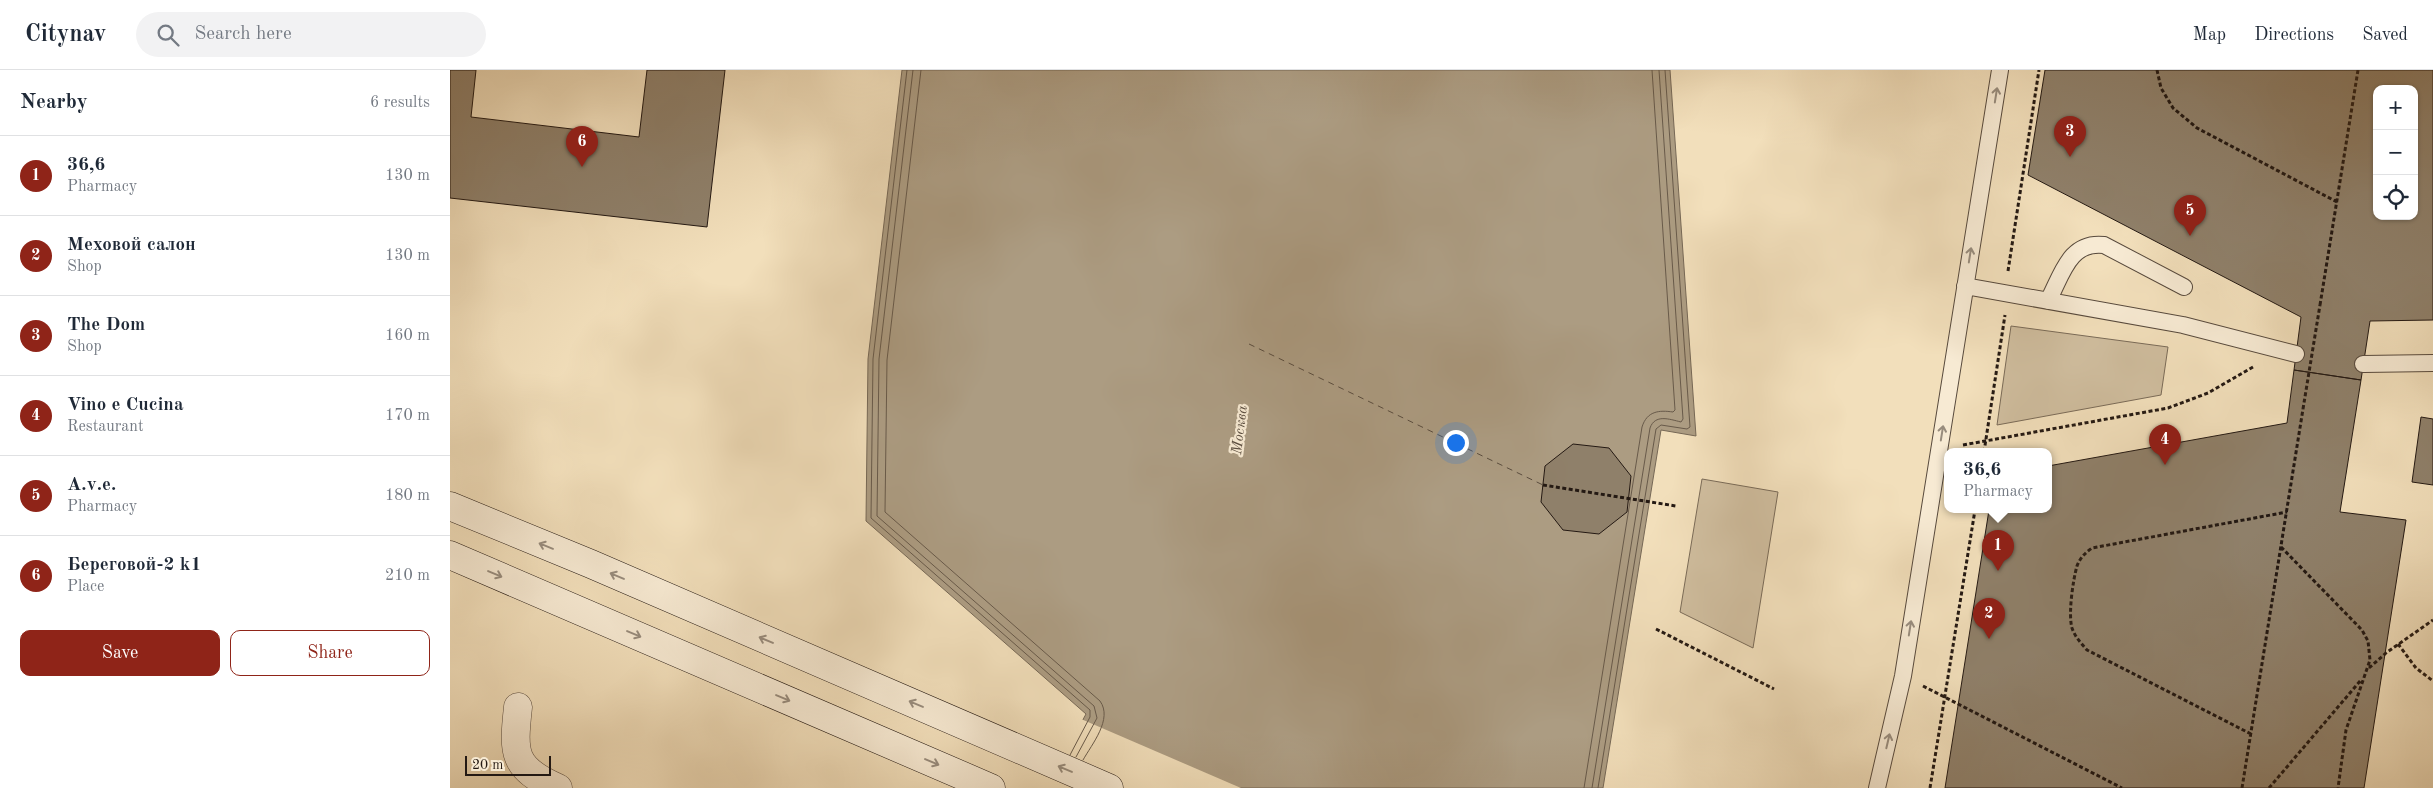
<!DOCTYPE html>
<html lang="en">
<head>
<meta charset="utf-8">
<style>
	:root { --surface:#fff; --page:#f2f2f3; --text:#1f2937; --muted:#747a83; --line:#e0e1e3; --accent:#8f2418 }
	body { margin:0; font-family:"Old Standard TT",serif; background:var(--page); color:var(--text) }
	.controls { position:absolute; right:15px; top:15px; display:grid; overflow:hidden; border-radius:10px; box-shadow:0 1px 4px #0004 }
	.controls button { width:45px; height:45px; display:grid; place-items:center; padding:0; border:0; border-bottom:1px solid var(--line); background:var(--surface); color:var(--text); font:25px sans-serif }
	.scale { position:absolute; left:15px; bottom:12px; width:86px; box-sizing:border-box; padding-left:5px; border:2px solid #241913; border-top:0; font-size:14px; line-height:18px; white-space:nowrap; color:#241913; -webkit-text-stroke:4px #f7ead3; paint-order:stroke }
	.you { position:absolute; left:1005px; top:372px; width:18px; height:18px; margin:-12px; border:4px solid #fff; border-radius:50%; background:#1a73e8; box-shadow:0 0 0 8px #1a73e833 }
	.badge { display:grid; place-items:center; width:32px; height:32px; border-radius:50%; background:var(--accent); color:#fff; font-size:16px; font-weight:700 }
	.pin { position:absolute; translate:-50% -41px; filter:drop-shadow(0 1px 2px #0008) }
	.pin::after { content:''; position:absolute; top:26px; width:18px; height:15px; background:inherit; clip-path:polygon(0 0,100% 0,50% 100%) }
	.popup { position:absolute; left:1494px; top:378px; width:108px; height:65px; box-sizing:border-box; display:grid; place-content:center; border-radius:10px; background:var(--surface); filter:drop-shadow(0 1px 4px #0005); font-size:16px; white-space:nowrap; color:var(--muted) }
	.popup b { font-size:19px; color:var(--text) }
	.popup::after { content:''; position:absolute; left:50%; top:100%; margin-left:-10px; border:10px solid transparent; border-top-color:var(--surface) }
	.list { margin:0; padding:0; list-style:none }
	h2 { display:flex; justify-content:space-between; align-items:center; height:65px; margin:0; padding:0 20px; font-size:21px }
	h2 small { font-size:16px; font-weight:400; color:var(--muted) }
	.list li { display:grid; grid-template-columns:32px 1fr auto; gap:15px; align-items:center; box-sizing:border-box; height:80px; padding:0 20px; border-top:1px solid var(--line) }
	.list b { display:block; font-size:19px; white-space:nowrap }
	.list p { margin:0; font-size:16px; white-space:nowrap; color:var(--muted) }
	.list em { font-size:16px; font-style:normal; color:var(--muted) }
	.actions { display:flex; gap:10px; padding:15px 20px }
	.actions a { flex:1; padding:11px 0; border:1px solid var(--accent); border-radius:10px; text-align:center; font-size:18px; color:var(--accent) }
	.actions .main { background:var(--accent); color:#fff }
	.icon { flex:none; width:28px; height:28px; fill:none; stroke:currentColor; stroke-width:2; stroke-linecap:round; stroke-linejoin:round }
	.map { position:relative; flex:none; width:1983px; height:718px; overflow:hidden }
	header { display:flex; align-items:center; gap:30px; box-sizing:border-box; height:70px; padding:0 25px; background:var(--surface); border-bottom:1px solid var(--line) }
	header strong { font-size:24px }
	nav { display:flex; gap:28px; margin-inline-start:auto; font-size:18px }
	.search { width:350px; height:45px; background:var(--page); display:flex; align-items:center; gap:12px; box-sizing:border-box; padding:0 18px; border-radius:28px; color:var(--muted); font-size:19px }
	main { display:flex }
	aside { flex:1; background:var(--surface) }
	.map>svg:first-child { display:block }
	.green { fill:#cfbd9e; stroke:#7a6b58 }
	.water { fill:#ac9c82; stroke:#766856 }
	.pier { fill:#f2dfbb }
	.lines { fill:none; stroke-linecap:round; stroke-linejoin:round }
	.shore { stroke:#685a4a; stroke-width:1 }
	.ferry { stroke:#5a4d3f; stroke-width:1; stroke-dasharray:6 5; stroke-linecap:butt }
	.building { fill:#8f806a; stroke:#241913; fill-rule:evenodd }
	.lane-casing { stroke:#584a3d; stroke-width:18 }
	.street-casing { stroke:#584a3d; stroke-width:29 }
	.secondary-casing { stroke:#241913; stroke-width:29 }
	.path { stroke:#241913; stroke-width:3; stroke-dasharray:4 2.5; stroke-linecap:butt }
	.lane { stroke:#f7ead3; stroke-width:16 }
	.street { stroke:#f7ead3; stroke-width:28 }
	.secondary { stroke:#f7ead3; stroke-width:28 }
	.path-bridge { stroke:#241913; stroke-width:3; stroke-dasharray:4 2.5; stroke-linecap:butt }
	.oneway { stroke:#988c7d }
	.labels { text-anchor:middle; stroke-width:4.5; stroke-linejoin:round; paint-order:stroke }
	.water-label { font-size:15px; font-style:italic; fill:#5a4d3f; stroke:#f7ead3 }
</style>
</head>
<body>
<header>
<strong>Citynav</strong>
<div class="search"><svg class="icon" aria-label="search" viewBox="0 0 24 24"><circle cx="10" cy="10" r="6"/><path d="M15 15l6 6"/></svg>Search here</div>
<nav><a>Map</a><a>Directions</a><a>Saved</a></nav>
</header>
<main>
<aside>
<h2>Nearby<small>6 results</small></h2>
<ul class="list">
<li><span class="badge">1</span><div><b>36,6</b><p>Pharmacy</p></div><em>130 m</em></li>
<li><span class="badge">2</span><div><b>Меховой салон</b><p>Shop</p></div><em>130 m</em></li>
<li><span class="badge">3</span><div><b>The Dom</b><p>Shop</p></div><em>160 m</em></li>
<li><span class="badge">4</span><div><b>Vino e Cucina</b><p>Restaurant</p></div><em>170 m</em></li>
<li><span class="badge">5</span><div><b>A.v.e.</b><p>Pharmacy</p></div><em>180 m</em></li>
<li><span class="badge">6</span><div><b>Береговой-2 k1</b><p>Place</p></div><em>210 m</em></li>
</ul>
<div class="actions"><a class="main">Save</a><a>Share</a></div>
</aside>
<div class="map">
<svg width="1983" height="718" viewBox="0 0 1983 718">
	<rect width="100%" height="100%" fill="#f2dfbb"/>
	<filter id="stains"><feTurbulence type="fractalNoise" baseFrequency=".004" numOctaves="4"/><feColorMatrix values="0 0 0 0 .2 0 0 0 0 .09 0 0 0 0 .02 0 0 0 .5 -.17"/></filter>
	<radialGradient id="worn" r=".72"><stop offset=".6" stop-color="#630" stop-opacity="0"/><stop offset="1" stop-color="#630" stop-opacity=".3"/></radialGradient>
	<!-- green -->
	<path class="green" d="M1561,256L1718,277L1711,325L1547,355Z
		M1252,409L1328,422L1303,578L1230,542Z"/>
	<!-- water -->
	<path class="water" d="M452,0H1220L1246,366L1211,360L1153,718H596L636,644L416,451L418,289Z"/>
	<!-- pier -->
	<path class="pier" d="M631,649L791,718H594Z"/>
	<g class="lines">
		<!-- shore -->
		<path class="shore" d="M457,0L423,289L421,448L640,640V647L620,685
			M463,0L429,289L427,446L644,636L647,648L626,687
			M471,0L437,290L435,442L650,631C663,649 642,674 633,690
			M1134,718L1192,357C1197,341 1209,340 1223,342L1225,340L1202,0
			M1142,718L1200,358C1205,344 1219,349 1231,352L1233,349L1209,0
			M1148,718L1206,359L1211,355L1237,359L1240,357L1215,0"/>
		<!-- ferry -->
		<path class="ferry" d="M799,274L1093,415"/>
	</g>
	<!-- building -->
	<path class="building" d="M0,0H26L21,47L189,67L197,0H275L257,157L0,128Z
		M1595,0H1983V250L1920,251L1911,310L1844,300L1851,247L1578,105ZM1927,19H1964V146H1927Z
		M1844,300L1911,310L1890,442L1956,450L1914,718H1495L1539,440H1598V396L1837,353Z
		M1971,347L1983,349V415L1962,412Z
		M1123,374L1159,378L1181,406L1177,442L1149,464L1113,460L1091,432L1095,396Z"/>
	<g class="lines">
		<!-- lane casing -->
		<g class="lane-casing">
			<path id="lane" d="M1515,216L1733,255L1846,284
				M1598,231C1612,205 1619,171 1654,175L1734,217
				M1913,294L1983,293
				M1427,718L1453,606L1550,0"/>
		</g>
		<!-- street casing -->
		<g class="street-casing">
			<path id="street" d="M68,637C63,683 62,698 108,718"/>
		</g>
		<!-- secondary casing -->
		<g class="secondary-casing">
			<path id="secondary" d="M0,436L141,494L659,718
				M0,485L541,718"/>
		</g>
		<!-- path -->
		<path class="path" d="M1707,0L1711,18L1723,38L1747,58L1887,132
			M1558,201L1589,0
			M1870,235L1908,0
			M1513,375L1718,338L1758,323L1803,297
			M1534,382L1555,245
			M1093,415L1226,436
			M1831,477L1912,560L1918,571L1920,590L1896,660L1888,718
			M1206,559L1324,619
			M1948,574L1966,598L1983,611
			M1919,598L1936,583L1983,550
			M1473,616L1672,718
			M1801,664L1637,580C1631,573 1625,567 1622,558C1618,544 1623,510 1627,496C1630,488 1635,483 1642,478L1837,442
			M1480,718L1525,440
			M1792,718L1853,339
			M1819,718L1911,610"/>
		<!-- lane -->
		<use href="#lane" class="lane"/>
		<!-- street -->
		<use href="#street" class="street"/>
		<!-- secondary -->
		<use href="#secondary" class="secondary"/>
		<!-- path-bridge -->
		<path class="path-bridge" d="M1853,339L1870,235"/>
	</g>
	<!-- one-way arrows -->
	<defs><path id="oneway-shaft" d="M-6 0H5M1.5-3L5.5 0L1.5 3" fill="none" stroke-width="1.6" stroke-linecap="round" stroke-linejoin="round" transform="scale(1.25)"/></defs>
	<g class="oneway">
		<use href="#oneway-shaft" transform="translate(1546 25) rotate(-81)"/>
		<use href="#oneway-shaft" transform="translate(1520 185) rotate(-81)"/>
		<use href="#oneway-shaft" transform="translate(1492 363) rotate(-81)"/>
		<use href="#oneway-shaft" transform="translate(96 476) rotate(-158)"/>
		<use href="#oneway-shaft" transform="translate(45 504) rotate(23)"/>
		<use href="#oneway-shaft" transform="translate(167 506) rotate(-157)"/>
		<use href="#oneway-shaft" transform="translate(1460 558) rotate(-81)"/>
		<use href="#oneway-shaft" transform="translate(184 564) rotate(23)"/>
		<use href="#oneway-shaft" transform="translate(316 570) rotate(-157)"/>
		<use href="#oneway-shaft" transform="translate(333 628) rotate(23)"/>
		<use href="#oneway-shaft" transform="translate(466 634) rotate(-157)"/>
		<use href="#oneway-shaft" transform="translate(1438 671) rotate(-77)"/>
		<use href="#oneway-shaft" transform="translate(482 692) rotate(23)"/>
		<use href="#oneway-shaft" transform="translate(615 699) rotate(-157)"/>
	</g>
	<g class="labels">
		<!-- water labels -->
		<g class="water-label">
			<text transform="translate(789 360) rotate(-83)" y="5">Москва</text>
		</g>
	</g>
	<rect width="100%" height="100%" filter="url(#stains)"/>
	<rect width="100%" height="100%" fill="url(#worn)"/>
</svg>
<div class="controls">
<button>+</button>
<button>−</button>
<button><svg class="icon" aria-label="locate" viewBox="0 0 24 24"><circle cx="12" cy="12" r="6"/><path d="M12 2v4M12 18v4M2 12h4M18 12h4"/></svg></button>
</div>
<div class="scale">20 m</div>
<div class="you"></div>
<div class="pin badge" style="left:1548px;top:501px">1</div>
<div class="popup"><b>36,6</b>Pharmacy</div>
<div class="pin badge" style="left:1539px;top:569px">2</div>
<div class="pin badge" style="left:1620px;top:87px">3</div>
<div class="pin badge" style="left:1715px;top:395px">4</div>
<div class="pin badge" style="left:1740px;top:166px">5</div>
<div class="pin badge" style="left:132px;top:97px">6</div>
</div>
</main>
</body>
</html>
